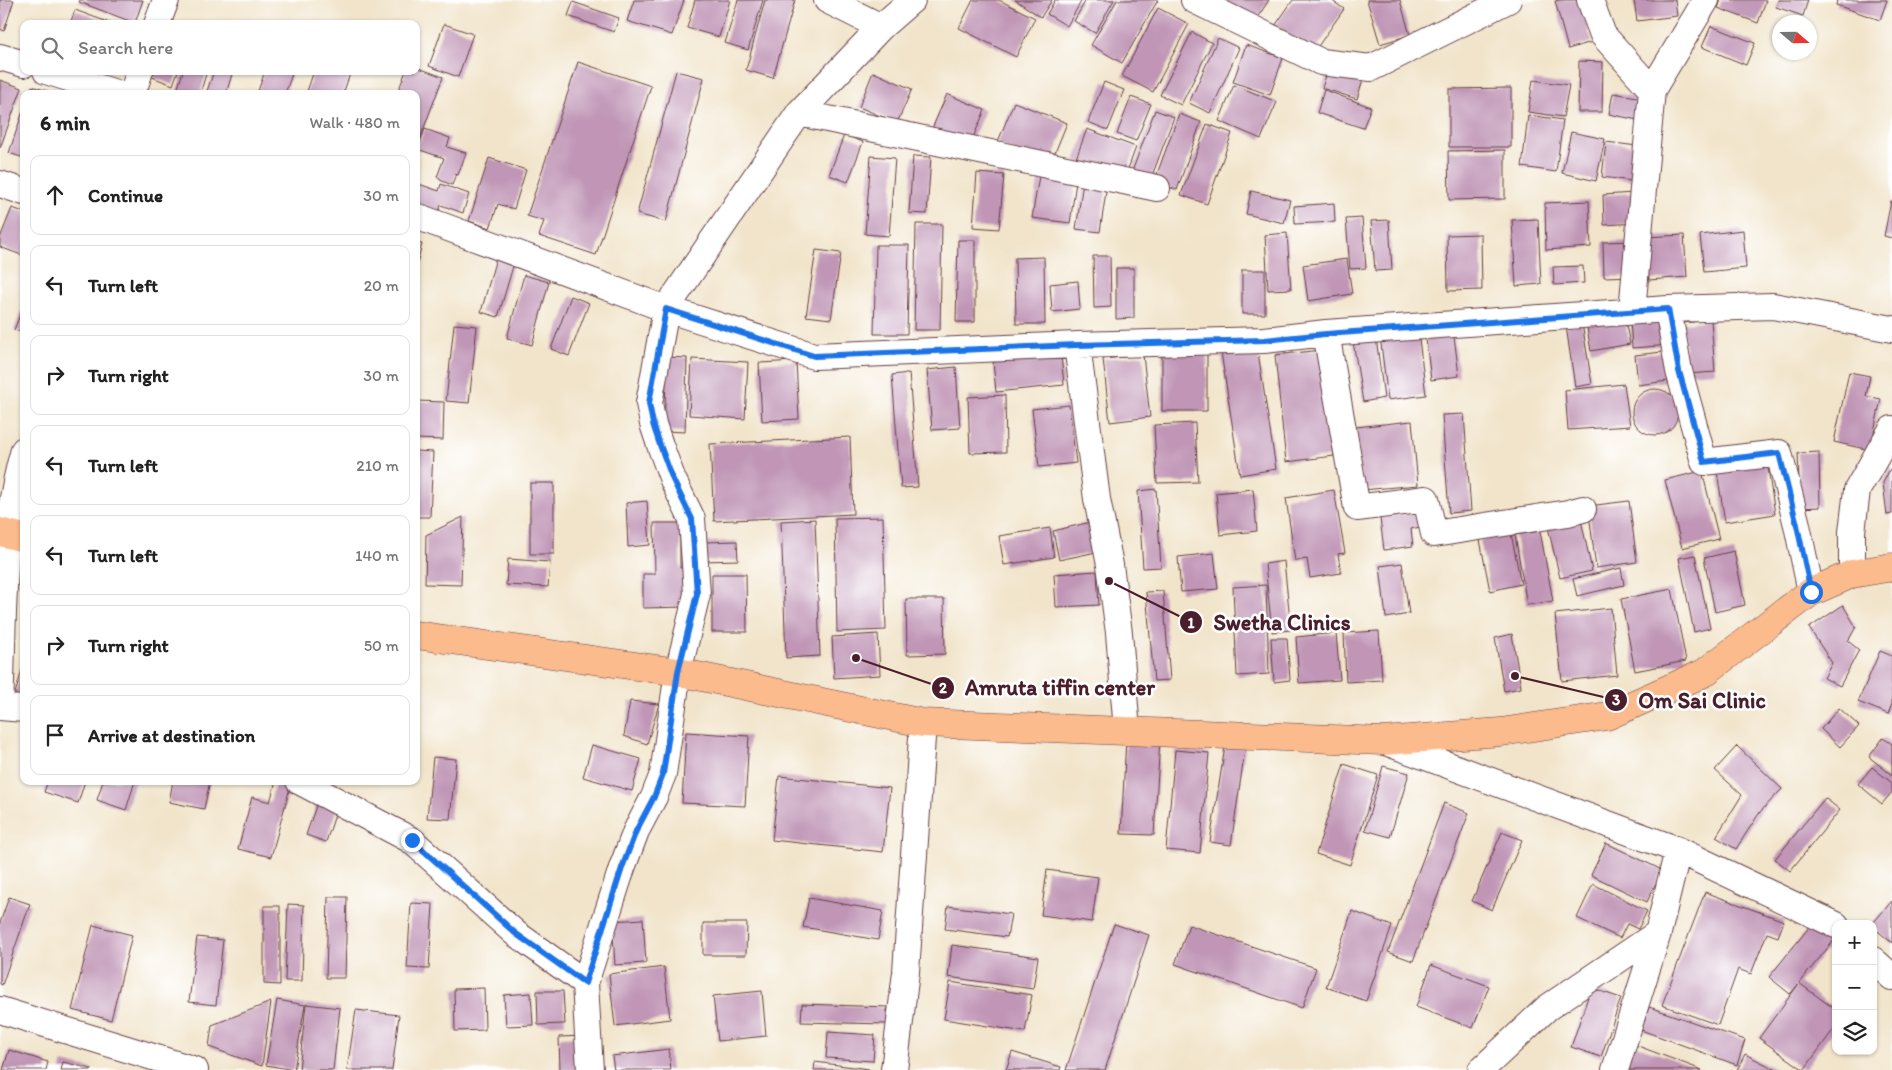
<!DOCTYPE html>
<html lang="en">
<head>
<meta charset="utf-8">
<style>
	:root { --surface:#fff; --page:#f6f6f6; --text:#222; --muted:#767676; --line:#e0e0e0 }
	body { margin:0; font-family:Itim,sans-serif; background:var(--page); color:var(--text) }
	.controls { position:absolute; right:15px; bottom:15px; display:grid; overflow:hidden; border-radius:10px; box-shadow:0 1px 4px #0004 }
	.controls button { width:45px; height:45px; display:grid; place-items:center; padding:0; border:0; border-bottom:1px solid var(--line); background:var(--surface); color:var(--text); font:25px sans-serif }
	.compass { position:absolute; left:1772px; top:15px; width:45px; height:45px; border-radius:50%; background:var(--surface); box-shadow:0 1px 4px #0004; rotate:110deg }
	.stop { position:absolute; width:15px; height:15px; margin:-11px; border:4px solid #1a73e8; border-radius:50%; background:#fff }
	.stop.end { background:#1a73e8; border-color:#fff; box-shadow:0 1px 5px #0008 }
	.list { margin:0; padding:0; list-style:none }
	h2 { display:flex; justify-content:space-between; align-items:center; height:65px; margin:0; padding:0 20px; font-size:21px }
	h2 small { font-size:16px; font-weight:400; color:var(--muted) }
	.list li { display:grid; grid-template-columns:32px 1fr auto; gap:15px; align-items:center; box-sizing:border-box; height:80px; margin:0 10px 10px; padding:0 10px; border:1px solid var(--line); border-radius:10px }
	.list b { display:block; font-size:19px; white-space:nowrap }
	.list em { font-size:16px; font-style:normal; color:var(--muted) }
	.icon { flex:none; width:28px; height:28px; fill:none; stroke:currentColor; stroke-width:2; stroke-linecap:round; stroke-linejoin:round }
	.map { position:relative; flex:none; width:1892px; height:1070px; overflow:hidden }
	.search { position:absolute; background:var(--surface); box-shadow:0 1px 4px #0004; left:20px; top:20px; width:400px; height:55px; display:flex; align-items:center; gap:12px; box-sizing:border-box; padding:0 18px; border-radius:10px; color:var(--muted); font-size:19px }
	.panel { position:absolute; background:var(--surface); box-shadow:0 1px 4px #0004; left:20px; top:90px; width:400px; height:695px; border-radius:10px }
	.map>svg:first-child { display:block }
	.building { fill:#c095b6 }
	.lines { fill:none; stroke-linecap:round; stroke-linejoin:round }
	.street-casing { stroke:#633d43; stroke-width:28 }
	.highway-casing { stroke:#633d43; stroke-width:29 }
	.street { stroke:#fff; stroke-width:26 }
	.highway { stroke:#fbbb8d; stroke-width:28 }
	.route { stroke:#1a73e8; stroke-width:6 }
	.leader { fill:none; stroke:#4a1f2b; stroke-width:2 }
	.callout-dot { fill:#4a1f2b; stroke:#fff; stroke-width:2 }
	.mark-label { font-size:15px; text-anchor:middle; font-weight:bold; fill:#fff }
	.callout-label { font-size:22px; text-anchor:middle; font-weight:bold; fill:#4a1f2b; stroke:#fff; stroke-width:5; stroke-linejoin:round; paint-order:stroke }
</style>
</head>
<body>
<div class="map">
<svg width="1892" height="1070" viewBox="0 0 1892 1070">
	<rect width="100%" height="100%" fill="#fff"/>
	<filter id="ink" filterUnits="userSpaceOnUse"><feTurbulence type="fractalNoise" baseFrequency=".02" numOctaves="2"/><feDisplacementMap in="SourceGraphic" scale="10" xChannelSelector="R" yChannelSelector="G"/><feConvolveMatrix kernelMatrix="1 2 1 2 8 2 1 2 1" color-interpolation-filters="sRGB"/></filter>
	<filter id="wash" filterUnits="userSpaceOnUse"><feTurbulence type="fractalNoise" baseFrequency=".0096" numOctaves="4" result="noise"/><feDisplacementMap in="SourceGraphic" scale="20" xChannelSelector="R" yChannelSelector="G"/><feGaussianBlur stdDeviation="1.12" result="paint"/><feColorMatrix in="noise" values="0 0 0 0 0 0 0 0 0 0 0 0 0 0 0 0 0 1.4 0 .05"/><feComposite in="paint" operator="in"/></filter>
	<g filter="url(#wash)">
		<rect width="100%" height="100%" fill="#f1e4ca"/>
		<g id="blocks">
			<!-- building -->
			<path class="building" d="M0,0H14L4,31L0,29Z
				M80,0H143L135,23L79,2Z
				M634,0H684L672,35L627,21Z
				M695,0H730L719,37L687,28Z
				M738,0H763L748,50L725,43Z
				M765,0H795L773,78L746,70Z
				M973,0H999L1035,18L1016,57L959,28Z
				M1015,0H1052L1041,17Z
				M1055,0H1082L1067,26L1047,14Z
				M1086,0H1114L1095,33L1074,21Z
				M1117,0H1158L1122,63L1091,45Z
				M1224,0H1269L1255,21Z
				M1293,0H1331L1344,9L1314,52L1275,26Z
				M1367,0H1400L1410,35L1380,44Z
				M1560,0H1580L1592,42L1568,49L1555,1Z
				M1634,0H1675L1677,16L1637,21Z
				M1721,0H1766L1758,23L1718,8Z
				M1779,0H1808L1803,16L1776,7Z
				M1837,0H1887L1880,20L1836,5Z
				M573,2L619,18L614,32L568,16Z
				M1158,8L1189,24L1153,92L1122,76Z
				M75,10L113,24H70Z
				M444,24L473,34L458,77L429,66Z
				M1711,26L1755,43L1746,65L1702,47Z
				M1192,32L1212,43L1181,105L1160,95Z
				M1218,38L1239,48L1210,113L1189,103Z
				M1246,45L1283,58L1270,95L1233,82Z
				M1579,61L1603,62L1602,112H1578Z
				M578,62L651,86L596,255L539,236L544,221L527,216Z
				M1329,66L1364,76L1357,99L1322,88Z
				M416,67L443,77L416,149V94H397L406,71H416Z
				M154,71H178L173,85L152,77Z
				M183,71H207L200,94H176Z
				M214,71H233L226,94H206Z
				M265,71H293L285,94H257Z
				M314,71H351L343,94H306Z
				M676,71L704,78L666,222L637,214Z
				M873,72L912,89L897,123L859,107Z
				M0,80L22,88L0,148Z
				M1533,80L1569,85L1563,117L1528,112Z
				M1104,82L1124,90L1108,130L1088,122Z
				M1234,85L1277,102L1261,139L1219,121Z
				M32,86L53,93V94H29Z
				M1511,88V147H1449V89Z
				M1324,90L1371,107L1363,128L1317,113Z
				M1613,93L1643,98L1638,120L1609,114Z
				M947,94L985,110L969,147L931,131Z
				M1131,97L1151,104L1136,141L1117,134Z
				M1014,102L1067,123L1050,165L997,144Z
				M1155,110L1174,117L1149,184L1130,177Z
				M23,111L24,112V158L9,153Z
				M1179,114L1201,122L1177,190L1154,182Z
				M1528,115L1563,120L1556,172L1522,167Z
				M1207,124L1232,133L1207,204L1181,195Z
				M425,129L450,138L447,147L466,153L458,175L456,174L452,185L440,180V178L437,177L444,158L417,149Z
				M1087,129L1136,147L1124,180L1075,161Z
				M1571,132L1605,139L1596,181L1562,173Z
				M844,135L863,142L848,182L829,175Z
				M1606,142L1637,146L1632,181L1602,177Z
				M1505,150V199L1449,200L1448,151Z
				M871,156L895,158L889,236L865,234Z
				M913,156L931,157L927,214L909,213Z
				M489,158L526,170L514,209L498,204L490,228L469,221Z
				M977,173L1004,175L999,229L973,227Z
				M1039,176L1076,182L1070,223L1032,218Z
				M1083,182L1107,185L1100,232L1076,229Z
				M416,183L439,191L441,184L469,194L463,213L441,205L438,214L416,206Z
				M1251,191L1290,200L1284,223L1246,214Z
				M1634,193L1636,223L1604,225L1603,195Z
				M1589,201L1591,247L1546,250L1545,203Z
				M1891,201H1892V238L1884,236Z
				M1334,203L1335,222L1295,224L1294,206Z
				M12,208L24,212V256L0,247V238Z
				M1362,218L1366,268L1350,269L1346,219Z
				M1538,219L1541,284L1516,286L1512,220Z
				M1389,220L1392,270L1375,271L1371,221Z
				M916,224H942L940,330H914Z
				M1743,230L1746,268L1704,272L1700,235Z
				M1287,233L1291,289L1268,290L1265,235Z
				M1481,234L1482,290L1448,291L1447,235Z
				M1684,235L1687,277L1649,280L1646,237Z
				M958,240H975V322H956Z
				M1636,241L1637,276L1604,277L1603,242Z
				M416,243L422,244L417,263H416Z
				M876,245H909L907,334H874Z
				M816,250L841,253L831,319L806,316Z
				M1093,256H1110L1111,307L1094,308Z
				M1044,257L1045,324H1016L1015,258Z
				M496,258L514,263L498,317L481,312Z
				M1347,259L1352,294L1308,301L1303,265Z
				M1583,266L1584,283L1554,285L1553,267Z
				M1116,268H1134V318L1116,319Z
				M1242,270H1265V314H1242Z
				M524,275L549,282L532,345L507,338Z
				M1078,281L1080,309L1052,312L1050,284Z
				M571,296L589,303L569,356L551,349Z
				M24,304V333L14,330Z
				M1624,316L1630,344L1591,351L1586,322Z
				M1667,316L1670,345L1632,348L1630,319Z
				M1711,320L1715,372L1687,374L1683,323Z
				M1582,323L1592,384L1575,387L1566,326Z
				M454,324L477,326L469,403L446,401Z
				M1453,328L1459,376L1431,380L1425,331Z
				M1418,331L1426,395L1388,400L1380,336Z
				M1376,337L1384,398L1363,402L1353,341Z
				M1257,346L1276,469L1240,475L1221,352Z
				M1322,350L1334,456L1286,462L1275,355Z
				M1162,351H1207V411H1162Z
				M1672,351L1675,380L1638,385L1635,355Z
				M1061,355L1064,385L996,392L993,362Z
				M1143,355L1150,417L1110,422L1103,359Z
				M667,357L687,358L685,432L664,431Z
				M692,359L748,362L745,419L689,415Z
				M796,361L799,419L762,421L759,363Z
				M956,367L960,428L932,430L927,370Z
				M1849,372L1870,376L1866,396L1881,399L1870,450L1834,442Z
				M909,373L918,487L901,488L892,375Z
				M1624,384L1630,426L1568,430L1565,390Z
				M1632 412a23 23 0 1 1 46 0a23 23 0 1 1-46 0Z
				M1005,395L1006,452L970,453L968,397Z
				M416,401L444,402L443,440L416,439Z
				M1069,405L1076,463L1039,467L1032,409Z
				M1464,414L1471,511L1449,513L1442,415Z
				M1412,421L1418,485L1362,490L1356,427Z
				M1195,423L1198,482L1157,483L1154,425Z
				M850,437L853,514L714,521L710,444Z
				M416,451L433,452L430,517H416Z
				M1819,452L1820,507L1800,508L1798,453Z
				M1767,462L1775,514L1725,522L1717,471Z
				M1890,469H1892V514L1887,515L1883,483Z
				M1702,471L1719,539L1682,548L1665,480Z
				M530,483H554V554H530Z
				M1156,489L1161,567L1143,568L1138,491Z
				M1253,489L1257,531L1220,535L1216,493Z
				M1334,490L1345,553L1338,554L1341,573L1310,578L1307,559L1295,561L1286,498Z
				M647,501L650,545L628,547L626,503Z
				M1629,501L1637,562L1596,568L1588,506Z
				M1418,512L1420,527L1411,529L1413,546L1384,550L1380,518Z
				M1580,515L1592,571L1560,578L1547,523Z
				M463,517L461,585L425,584L426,535Z
				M883,517L886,630L837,632L835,518Z
				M815,519L820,656L786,658L781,521Z
				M1095,521L1101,551L1059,560L1053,531Z
				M654,523H680V568L687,567V607L643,608V574H655Z
				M1050,528L1054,557L1004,565L999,536Z
				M1540,531L1553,601L1527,605L1515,535Z
				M1511,533L1521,584L1490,591L1480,540Z
				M737,541L738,560L704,561V542Z
				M1734,551L1745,605L1715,612L1704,558Z
				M1214,553L1218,589L1181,592L1178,557Z
				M1695,555L1710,628L1694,632L1679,558Z
				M508,559L550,562L548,587L506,585Z
				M1284,561L1291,630L1272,632L1265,564Z
				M1402,563L1409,614L1386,618L1380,566Z
				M1621,568L1624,585L1577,596L1573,579Z
				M1097,571L1099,605L1056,607L1054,574Z
				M712,574H746L747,632H712Z
				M1266,585L1269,674L1237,676L1233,587Z
				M1672,589L1686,661L1635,671L1621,599Z
				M1163,591L1170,680L1154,681L1146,592Z
				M906,599H944L945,654L907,655Z
				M1843,605L1856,627L1848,641L1859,650L1840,686L1824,678L1832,663L1809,628Z
				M1611,608L1617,675L1562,681L1555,614Z
				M1379,631L1382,680L1346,682L1344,633Z
				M1336,633L1340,680L1299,683L1296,637Z
				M878,634L880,675L834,678L832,637Z
				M1512,634L1521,688L1504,691L1495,638Z
				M1271,638H1287L1290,680L1274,682Z
				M1880,651L1892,656V704L1888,714L1858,702Z
				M23,667H24V700L14,697Z
				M630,701L659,704L647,744L624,736Z
				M1839,708L1859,726L1840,747L1821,729Z
				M686,732L749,736L745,806L682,803Z
				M1126,738L1160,740L1154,835L1121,834Z
				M1883,738L1892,744V775L1869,757Z
				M1226,740L1246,743L1231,845L1210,842Z
				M592,745L641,759L632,791L583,777Z
				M1737,746L1782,789L1760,812L1736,849L1716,837L1742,795L1715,770Z
				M1175,750L1209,753L1200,853L1166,850Z
				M433,757L456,759L450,819L427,818Z
				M1344,764L1378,775L1350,865L1316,854Z
				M1383,766L1409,773L1390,837L1365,830Z
				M1872,767L1892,783V792L1882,804L1858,784Z
				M779,776L890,788L883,852L772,840Z
				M48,781H85L78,803L44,792Z
				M103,781H135L126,810L97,800Z
				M173,781H210L204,809L169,802Z
				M276,781L291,784L271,857L238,849L252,797L270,802Z
				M1825,798L1840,810L1790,871L1775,859Z
				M318,800L338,806L326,842L306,835Z
				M1444,803L1469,813L1413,961L1388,952Z
				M1502,832L1522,840L1492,910L1472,901Z
				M1606,843L1662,870L1647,902L1591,875Z
				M1047,870L1098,877L1092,922L1041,915Z
				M1593,884L1647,911L1638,929L1627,924L1620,938L1577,918Z
				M1705,892L1784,921L1778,937L1767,933L1751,974L1738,969L1718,1025L1662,1005Z
				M9,897L30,904L2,985L0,984V923Z
				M328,897H347L345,978H326Z
				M809,898L883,911L878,940L803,927Z
				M1892,901V943L1873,927V923Z
				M411,903L433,904L429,969L407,968Z
				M288,904L304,905L302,981H285Z
				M264,906H280V985L264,984Z
				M948,906L1011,914L1007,937L945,929Z
				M1352,911L1392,926L1366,1001L1326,987Z
				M643,919L646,963L615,965L612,921Z
				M1815,920L1836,938L1799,983L1836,1010V1026L1804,1070L1759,1038L1798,985L1790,994L1769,977Z
				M703,923H747L746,955H703Z
				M1114,924L1149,935L1105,1070H1066Z
				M93,925L132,935L111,1020L72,1010Z
				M1189,925L1316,968L1302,1008L1175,964Z
				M197,937L223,940L216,1005L189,1002Z
				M952,945L1038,957L1033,989L948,977Z
				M1431,965L1489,986L1473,1028L1416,1007Z
				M664,967L670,1019L615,1026L609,974Z
				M950,982L1032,995L1025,1032L944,1019Z
				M484,988L485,1030L455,1031L454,989Z
				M1591,988L1621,998L1601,1057L1571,1047Z
				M537,991H563L565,1024L538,1025Z
				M762,991L766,1036L718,1041L713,996Z
				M531,993L533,1025L506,1026L504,995Z
				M277,1000L305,1005L294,1070L266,1065Z
				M271,1002L262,1066L209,1047L212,1025Z
				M306,1004L340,1008L333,1070H299Z
				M802,1004L887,1007V1024L801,1022Z
				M1649,1007L1745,1040L1737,1065L1641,1030Z
				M356,1010L399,1015L392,1070H347Z
				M828,1032L875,1035L873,1061L826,1058Z
				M585,1036L586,1070H560L559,1037Z
				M1630,1043L1702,1070H1620Z
				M669,1049L671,1070H614L612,1056Z
				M9,1050L48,1062L46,1070H3Z
				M1012,1052L1061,1067L1060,1070H1006Z
				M1745,1054L1777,1070H1737Z
				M63,1062L92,1069V1070H61Z
				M815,1062L869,1069L868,1070H814Z"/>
		</g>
	</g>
	<g filter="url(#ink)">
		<use href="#blocks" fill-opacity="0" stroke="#633d43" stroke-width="1"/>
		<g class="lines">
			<!-- street casing -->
			<g class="street-casing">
				<path id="street" d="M827,0L881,27
					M1194,0L1321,62L1371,68L1508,0
					M1590,0L1603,35L1652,90L1706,0
					M157,24L166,0
					M0,57L24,64
					M46,71L119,94
					M132,94L140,71
					M799,113L1157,188
					M0,184L24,192
					M416,216L666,309L814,356L1077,345L1264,340L1326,333L1668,309L1773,306L1892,329
					M1668,309L1679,371L1704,462L1779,453L1797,525L1811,592
					M1632,311L1652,90
					M1326,333L1357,508L1426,499L1434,534L1568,513L1583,509
					M1077,345L1097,499L1110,565L1119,633L1127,731
					M1852,574V532L1857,490L1892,429
					M0,707C4,622 0,532 24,450
					M0,707L24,709
					M1383,741L1678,850L1836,925
					M299,781L411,840L515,933L585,983L590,1070
					M1873,960L1892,977
					M585,983L622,868L636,831L654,797L663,774L678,672L697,594L692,519L673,480L660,445L653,424L649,403L666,309L799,113L881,27L912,0
					M0,1010L195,1070
					M894,1070L906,972L923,723
					M1481,1070L1547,1008L1658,933
					M1615,1070L1658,933L1678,850"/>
			</g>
			<!-- highway casing -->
			<g class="highway-casing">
				<path id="highway" d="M0,532L24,538
					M416,635L678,672L923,723L1383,741L1501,732L1607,716L1704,673L1811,592L1852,574L1892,567"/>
			</g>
			<!-- street -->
			<use href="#street" class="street"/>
			<!-- highway -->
			<use href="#highway" class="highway"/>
		</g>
	</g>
	<g class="lines" filter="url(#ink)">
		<!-- route -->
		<path class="route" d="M412,840L515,933L585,983L622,868L636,831L654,797L663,774L678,672L697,594L692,519L673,480L660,445L653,424L649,403L666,309L814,356L1077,345L1264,340L1326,334L1668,309L1679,371L1704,462L1779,453L1797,525L1811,592"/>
	</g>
	<!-- callouts -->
	<path class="leader" d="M1109 581L1191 622M856 658L943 688M1515 676L1616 700"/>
	<g class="callout-dot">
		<circle cx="1109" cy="581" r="5"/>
		<circle cx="856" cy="658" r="5"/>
		<circle cx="1515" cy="676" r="5"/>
		<circle cx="1191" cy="622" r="12"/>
		<circle cx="943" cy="688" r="12"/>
		<circle cx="1616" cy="700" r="12"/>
	</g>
	<g class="mark-label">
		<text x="1191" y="628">1</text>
		<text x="943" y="693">2</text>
		<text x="1616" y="705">3</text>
	</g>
	<g class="callout-label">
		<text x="1282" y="630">Swetha Clinics</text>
		<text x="1060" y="695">Amruta tiffin center</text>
		<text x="1702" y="708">Om Sai Clinic</text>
	</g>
</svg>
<div class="controls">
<button>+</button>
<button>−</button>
<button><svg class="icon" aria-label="layers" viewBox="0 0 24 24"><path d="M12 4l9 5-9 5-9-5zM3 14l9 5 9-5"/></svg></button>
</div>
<svg class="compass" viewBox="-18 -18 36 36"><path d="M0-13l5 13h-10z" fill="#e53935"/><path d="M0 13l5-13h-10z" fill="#767676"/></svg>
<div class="stop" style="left:1811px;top:592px"></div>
<div class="stop end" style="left:412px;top:840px"></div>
<div class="search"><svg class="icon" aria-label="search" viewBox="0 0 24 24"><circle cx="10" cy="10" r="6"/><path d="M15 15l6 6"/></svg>Search here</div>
<section class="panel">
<h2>6 min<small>Walk · 480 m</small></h2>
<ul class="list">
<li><svg class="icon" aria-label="ahead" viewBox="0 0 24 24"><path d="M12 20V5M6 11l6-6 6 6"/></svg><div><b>Continue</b></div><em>30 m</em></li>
<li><svg class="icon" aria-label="left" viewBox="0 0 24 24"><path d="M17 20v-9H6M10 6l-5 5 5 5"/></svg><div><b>Turn left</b></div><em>20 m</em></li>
<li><svg class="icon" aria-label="right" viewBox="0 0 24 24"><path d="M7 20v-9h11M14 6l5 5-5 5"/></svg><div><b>Turn right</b></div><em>30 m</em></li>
<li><svg class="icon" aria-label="left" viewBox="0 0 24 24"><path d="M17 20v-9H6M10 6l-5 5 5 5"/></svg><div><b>Turn left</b></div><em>210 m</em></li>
<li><svg class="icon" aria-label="left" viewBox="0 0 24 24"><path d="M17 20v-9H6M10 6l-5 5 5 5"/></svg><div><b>Turn left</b></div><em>140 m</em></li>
<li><svg class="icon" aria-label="right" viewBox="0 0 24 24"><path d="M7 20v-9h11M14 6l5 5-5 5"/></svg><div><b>Turn right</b></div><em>50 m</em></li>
<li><svg class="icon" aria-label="arrive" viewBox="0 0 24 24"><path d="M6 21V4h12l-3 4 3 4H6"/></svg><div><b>Arrive at destination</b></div></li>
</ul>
</section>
</div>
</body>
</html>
